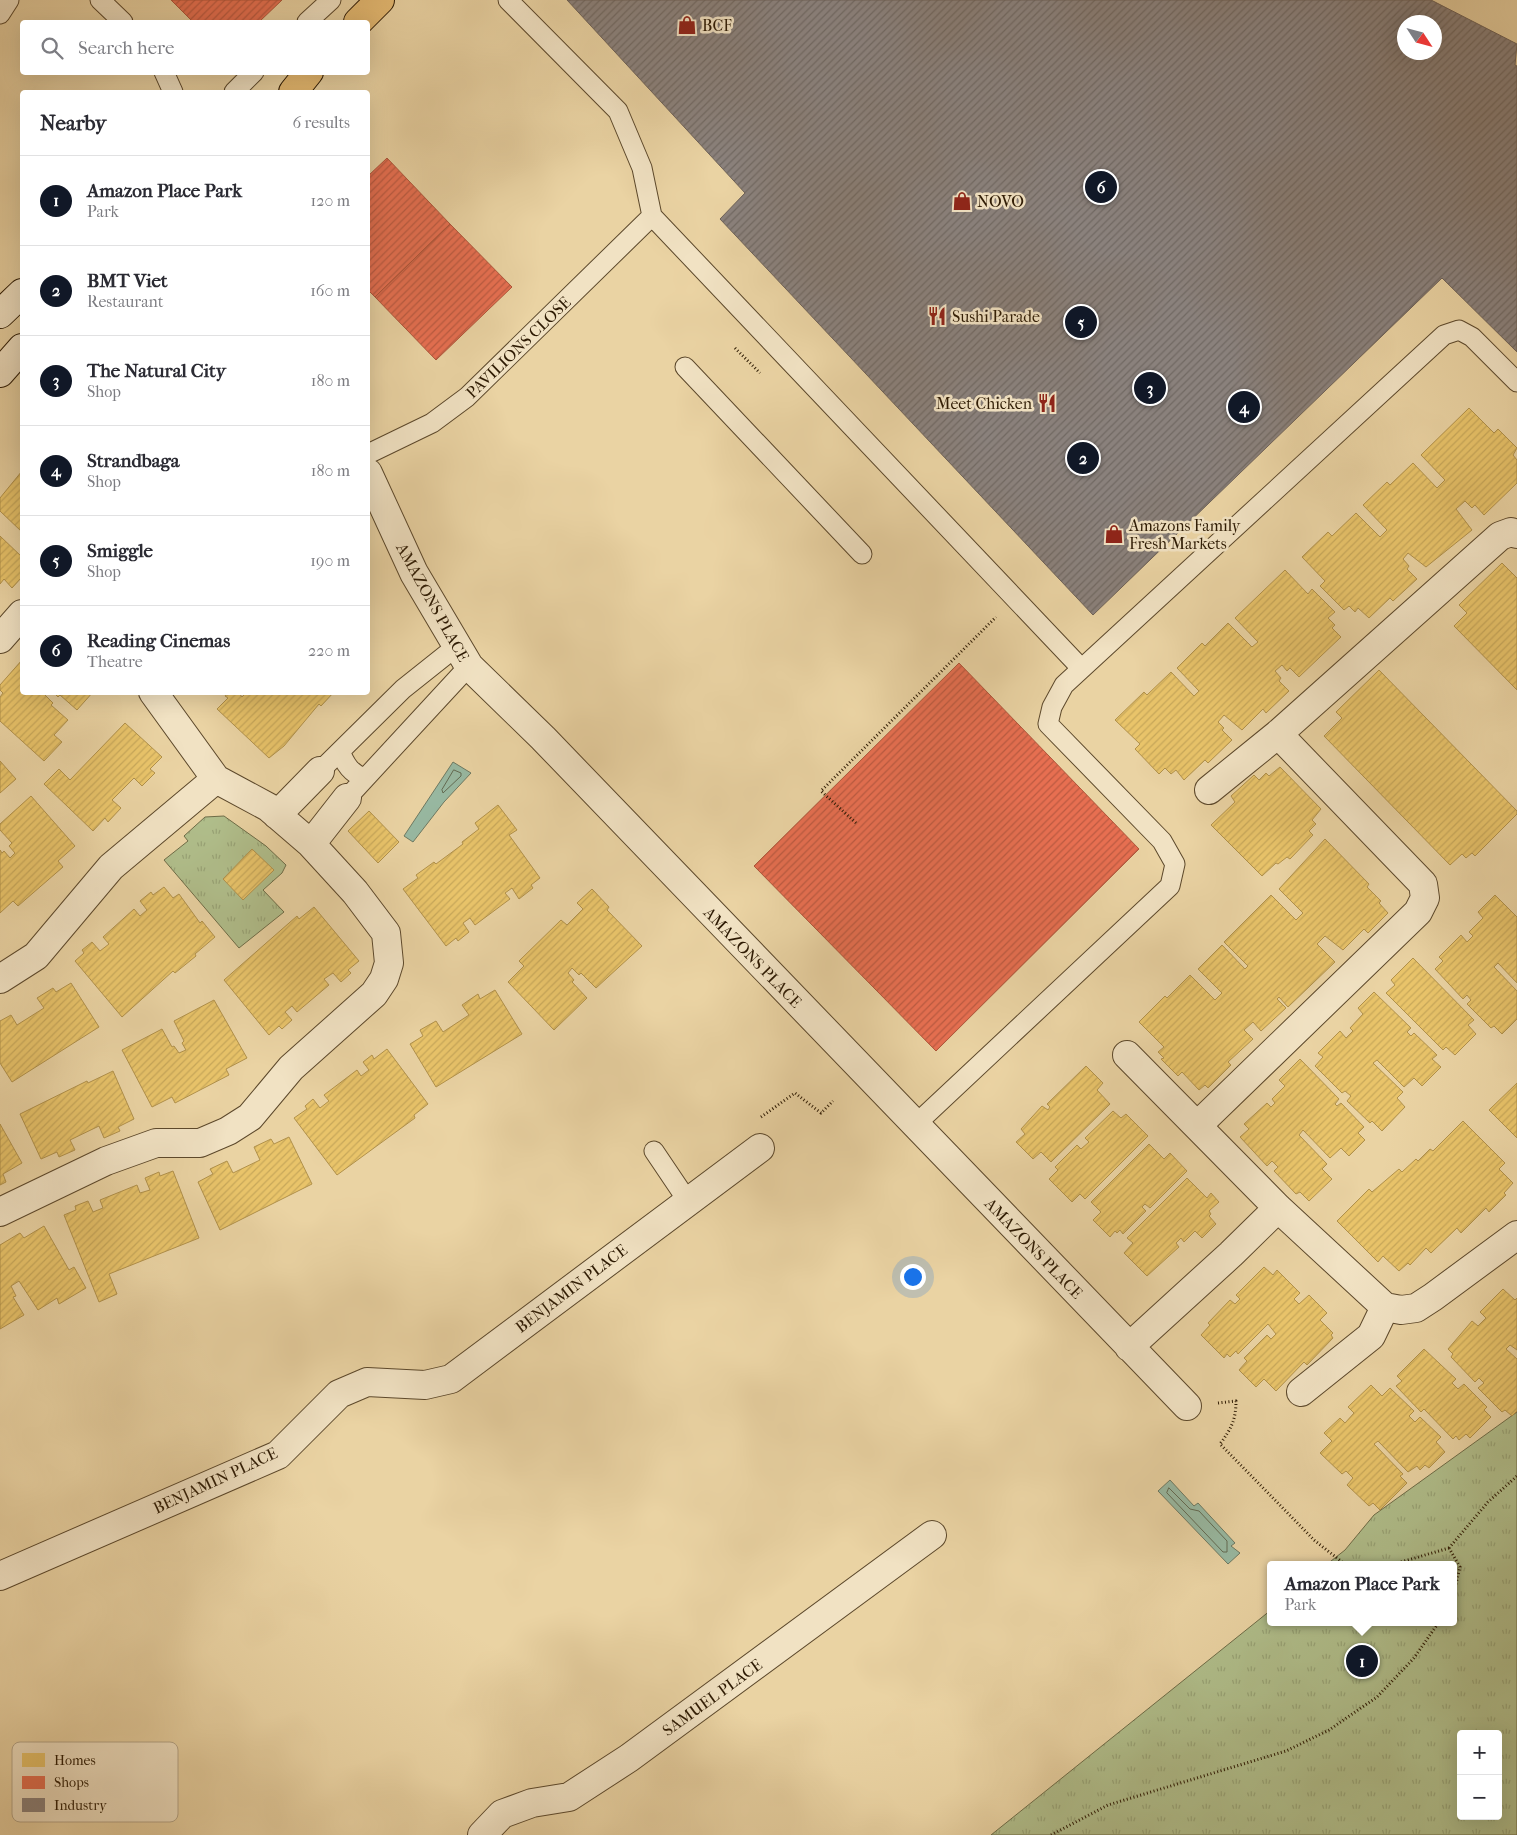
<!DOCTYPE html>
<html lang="en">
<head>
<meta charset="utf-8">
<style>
	:root { --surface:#fff; --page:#f2f2f3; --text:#2b2b33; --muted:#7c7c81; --line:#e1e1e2; --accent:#111827 }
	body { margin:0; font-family:"IM FELL French Canon",serif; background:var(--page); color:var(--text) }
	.controls { position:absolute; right:15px; bottom:15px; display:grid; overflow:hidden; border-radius:5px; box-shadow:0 5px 20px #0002 }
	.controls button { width:45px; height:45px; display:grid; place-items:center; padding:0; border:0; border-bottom:1px solid var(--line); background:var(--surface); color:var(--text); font:25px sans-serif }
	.compass { position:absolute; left:1397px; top:15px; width:45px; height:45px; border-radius:50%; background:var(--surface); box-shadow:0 5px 20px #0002; rotate:126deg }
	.you { position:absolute; left:912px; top:1276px; width:18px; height:18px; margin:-12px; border:4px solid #fff; border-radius:50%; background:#1a73e8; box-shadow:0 0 0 8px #1a73e833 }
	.badge { display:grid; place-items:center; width:32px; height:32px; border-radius:50%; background:var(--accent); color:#fff; font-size:16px; font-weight:700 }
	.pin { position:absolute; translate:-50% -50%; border:2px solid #fff; box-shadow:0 1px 5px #0006 }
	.popup { position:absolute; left:1267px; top:1561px; width:190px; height:65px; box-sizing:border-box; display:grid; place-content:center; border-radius:5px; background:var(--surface); filter:drop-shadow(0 1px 4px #0005); font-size:16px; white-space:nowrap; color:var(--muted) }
	.popup b { font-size:19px; color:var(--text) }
	.popup::after { content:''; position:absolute; left:50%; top:100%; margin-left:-10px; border:10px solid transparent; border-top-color:var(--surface) }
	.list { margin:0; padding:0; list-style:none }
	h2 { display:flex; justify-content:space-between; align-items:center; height:65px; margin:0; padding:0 20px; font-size:21px }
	h2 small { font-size:16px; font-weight:400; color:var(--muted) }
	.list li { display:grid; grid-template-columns:32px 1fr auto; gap:15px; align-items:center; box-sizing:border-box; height:90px; padding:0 20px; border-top:1px solid var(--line) }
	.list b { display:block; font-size:19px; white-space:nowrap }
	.list p { margin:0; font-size:16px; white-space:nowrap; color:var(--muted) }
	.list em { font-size:16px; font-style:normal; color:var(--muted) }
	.icon { flex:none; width:28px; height:28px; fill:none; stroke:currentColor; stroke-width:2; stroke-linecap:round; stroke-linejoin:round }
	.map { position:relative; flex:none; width:1517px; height:1835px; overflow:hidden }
	.search { position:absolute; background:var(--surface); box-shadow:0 5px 20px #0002; left:20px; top:20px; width:350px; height:55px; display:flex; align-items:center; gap:12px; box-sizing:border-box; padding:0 18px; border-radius:5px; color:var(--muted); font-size:19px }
	.panel { position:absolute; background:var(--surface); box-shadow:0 5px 20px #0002; left:20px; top:90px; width:350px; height:605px; border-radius:5px }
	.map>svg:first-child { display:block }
	.park { fill:url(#park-tufts); stroke:#6e6c47; fill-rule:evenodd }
	.water { fill:#98b9a2; stroke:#6d7962 }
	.homes { fill:url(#homes-hatch); stroke:#b1914b }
	.shops { fill:url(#shops-hatch); stroke:#af563a }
	.industry { fill:url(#industry-hatch); stroke:#6e6258; fill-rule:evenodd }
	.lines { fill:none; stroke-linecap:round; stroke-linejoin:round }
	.shore { stroke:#626a52; stroke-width:1 }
	.service-casing { stroke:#5c482b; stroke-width:21 }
	.minor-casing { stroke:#5c482b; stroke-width:30 }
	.secondary-casing { stroke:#2d1a03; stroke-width:30 }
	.motorway-casing { stroke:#2d1a03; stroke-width:30 }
	.path { stroke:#2d1a03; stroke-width:3; stroke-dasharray:1 2.5; stroke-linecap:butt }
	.service { stroke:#f1e2c3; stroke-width:19 }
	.minor { stroke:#f1e2c3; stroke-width:28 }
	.secondary { stroke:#f1e2c3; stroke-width:28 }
	.motorway { stroke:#e5ba72; stroke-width:28 }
	.labels { text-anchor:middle; stroke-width:5; stroke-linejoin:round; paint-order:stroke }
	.poi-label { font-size:16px; fill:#2d1a03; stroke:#f1e2c3; text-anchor:start }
	.street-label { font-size:16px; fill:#2d1a03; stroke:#f1e2c3 }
	.key { fill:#f1e2c3; stroke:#b6a689; stroke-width:1 }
	.key-label { font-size:14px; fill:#2d1a03 }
</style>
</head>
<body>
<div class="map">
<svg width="1517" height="1835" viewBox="0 0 1517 1835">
	<defs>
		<pattern id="park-tufts" width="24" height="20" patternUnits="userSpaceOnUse" patternTransform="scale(1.25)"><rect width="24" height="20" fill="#b0be8b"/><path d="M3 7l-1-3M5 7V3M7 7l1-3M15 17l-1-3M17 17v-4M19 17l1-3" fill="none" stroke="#98a376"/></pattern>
		<pattern id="homes-hatch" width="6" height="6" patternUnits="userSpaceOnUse" patternTransform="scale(1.25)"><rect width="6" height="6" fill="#e9c46a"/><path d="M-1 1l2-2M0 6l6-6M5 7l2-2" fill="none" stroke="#c8a85a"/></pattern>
		<pattern id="shops-hatch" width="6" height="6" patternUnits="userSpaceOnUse" patternTransform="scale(1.25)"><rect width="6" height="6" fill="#e76f51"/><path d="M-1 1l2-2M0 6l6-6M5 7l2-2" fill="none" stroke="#bc5a41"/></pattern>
		<pattern id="industry-hatch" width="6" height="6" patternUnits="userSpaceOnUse" patternTransform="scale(1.25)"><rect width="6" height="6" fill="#8a817c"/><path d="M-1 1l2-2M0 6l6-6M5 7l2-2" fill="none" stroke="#716963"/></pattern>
	</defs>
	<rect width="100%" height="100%" fill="#ead3a3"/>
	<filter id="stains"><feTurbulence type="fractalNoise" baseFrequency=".004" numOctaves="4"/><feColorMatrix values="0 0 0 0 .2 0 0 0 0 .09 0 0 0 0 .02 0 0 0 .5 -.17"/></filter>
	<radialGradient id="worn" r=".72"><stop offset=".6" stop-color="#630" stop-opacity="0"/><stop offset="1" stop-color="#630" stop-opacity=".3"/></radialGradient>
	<!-- park -->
	<path class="park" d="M224,816L266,846L286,865L282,873L263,890L284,912L239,948L164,860L188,841L184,836L205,817Z
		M1517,1412V1835H991L1271,1610V1622H1453V1565H1326L1345,1550L1374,1515ZM1461,1734H1498V1816H1461Z"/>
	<!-- water -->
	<path class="water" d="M453,762L471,773L444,802L413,842L404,836Z
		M1170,1480L1194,1506L1198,1503L1235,1543L1231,1546L1240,1553L1228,1564L1158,1491Z"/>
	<!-- homes -->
	<path class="homes" d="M1469,408L1494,433L1498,429L1517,448L1513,455L1517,460V483L1484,515L1475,505L1472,508L1465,501L1456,509L1472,530L1426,567L1408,553L1403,559L1409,566L1407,569L1417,579L1393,601L1390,598L1369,618L1358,608L1355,612L1349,606L1344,610L1320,586L1325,581L1302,557L1328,532L1332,536L1356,513L1380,537L1387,530L1363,505L1387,482L1390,485L1413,463L1437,488L1445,480L1421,455Z
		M22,471V532L0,511V498Z
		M0,536L22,557V577L12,588L4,579L0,584Z
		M1502,563L1517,578V690L1454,626L1467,613L1459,605Z
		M1285,570L1308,594L1312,589L1335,612L1328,618L1335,625L1332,628L1341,637L1299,677L1290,668L1287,671L1282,665L1275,671L1281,678L1279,681L1289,691L1266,713L1263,709L1242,730L1224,715L1218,722L1224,728L1222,730L1232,740L1208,763L1205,760L1184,780L1176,770L1171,774L1165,768L1159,774L1135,749L1140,744L1115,720L1144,692L1147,695L1171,672L1194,696L1199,691L1177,668L1202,643L1205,646L1228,623L1252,647L1258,642L1235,618Z
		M22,660V692H42L53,703L51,705L68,720L54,735L62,742L44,761L0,721V697L3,693L0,690V685Z
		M1379,670L1517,811V814L1475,856L1472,853L1466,858L1462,854L1450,865L1324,736L1342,718L1336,712Z
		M53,692H93L77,710L60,695L58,697Z
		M228,692H238L242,697L247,692H334L321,706L319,704L284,746L269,758L217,709L228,698L225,696Z
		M125,723L162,757L150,769L155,773L142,786L134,778L112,800L121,808L108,822L105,818L93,831L44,784L59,769L70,780Z
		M0,761L16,779L0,793Z
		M1280,767L1321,809L1312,820L1316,824L1309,831L1313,835L1290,859L1287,857L1278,864L1276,863L1262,876L1211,825L1235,802L1231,796L1254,775L1259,780L1266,773L1269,776Z
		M31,796L75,846L58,861L63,867L18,906L13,901L0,913V850L2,853L4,851L10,858L15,853L9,846L12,843L0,830V824Z
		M498,805L517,830L509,835L540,878L531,885L533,888L519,899L512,888L505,893L510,899L475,925L470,918L463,923L469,932L458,941L456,938L446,946L403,889L418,878L416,875L434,862L436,864L463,844L462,842L479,829L475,823Z
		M369,811L399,842L378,863L348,831Z
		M1325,839L1369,884L1367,887L1381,901L1379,903L1388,913L1368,933L1364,929L1343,950L1325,936L1317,944L1335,962L1288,1007L1279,997L1277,999L1286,1008L1261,1031L1253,1022L1244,1030L1253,1039L1228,1062L1231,1065L1208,1088L1205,1085L1199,1090L1182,1072L1178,1076L1161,1059L1164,1058L1158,1052L1164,1047L1139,1022L1165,996L1167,998L1190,975L1215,1000L1222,993L1198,969L1222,945L1245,969L1248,966L1224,942L1271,895L1296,920L1303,913L1279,889Z
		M252,849L274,870L243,900L223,879Z
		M164,887L173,898L179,894L200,923L202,921L215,937L195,954L196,956L175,973L173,971L122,1017L75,961L84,953L82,950L92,942L100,951L109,944L103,937L134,909L140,916L147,910L140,901L151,892L153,895Z
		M592,889L609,907L607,910L642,946L596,988L581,973L579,975L572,968L568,973L574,980L572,982L587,998L554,1030L508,982L524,966L519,961L561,920L567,925L583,909L577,903Z
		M1495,895L1517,917V983L1498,963L1494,967L1517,991V1019L1502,1034L1494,1026L1491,1028L1467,1004L1471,1000L1467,995L1463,999L1435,969L1443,961L1439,957L1461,935L1467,942L1473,936L1469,932L1483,918L1478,912Z
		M314,907L359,961L348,970L351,973L341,982L333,973L324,979L329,985L297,1012L292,1006L285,1012L292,1020L282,1029L279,1026L269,1035L224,980L297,916L299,919Z
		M1413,958L1474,1020L1468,1025L1476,1034L1455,1055L1446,1047L1443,1050L1386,993L1395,985L1391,980Z
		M71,983L99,1027L12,1082L0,1063V1021L11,1015L17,1025L44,1008L37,998L53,988L56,992Z
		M495,990L522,1034L436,1087L410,1044L423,1036L420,1030L436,1021L443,1032L469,1015L462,1005L478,994L480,999Z
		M1374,992L1411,1028L1407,1032L1411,1036L1414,1033L1437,1055L1432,1059L1441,1067L1422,1086L1414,1078L1404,1087L1377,1060L1373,1063L1403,1092L1397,1098L1405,1107L1382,1131L1372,1121L1370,1123L1347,1101L1351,1096L1345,1091L1342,1093L1315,1066L1323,1057L1318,1053L1340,1031L1346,1038L1353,1031L1350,1028L1363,1014L1358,1008Z
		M214,1000L247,1058L226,1069L229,1075L175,1103L172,1097L152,1107L122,1050L162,1029L172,1047L174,1046L179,1053L186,1050L182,1043L184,1041L174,1021Z
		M387,1049L428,1104L414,1115L415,1118L337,1175L294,1118L307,1109L305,1106L313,1099L320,1108L329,1101L324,1095L357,1070L361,1076L369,1070L363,1062L372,1055L374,1059Z
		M1300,1059L1339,1099L1335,1104L1337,1106L1341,1103L1364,1127L1358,1133L1365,1140L1349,1156L1341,1148L1330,1158L1303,1130L1299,1135L1327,1164L1322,1169L1332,1179L1309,1201L1300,1192L1296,1194L1274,1171L1278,1167L1272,1161L1267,1166L1240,1137L1249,1129L1244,1124L1267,1103L1271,1107L1275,1103L1272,1099L1285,1086L1279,1080Z
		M1086,1066L1103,1083L1097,1090L1110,1104L1051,1162L1041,1152L1033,1159L1016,1142L1025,1134L1021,1129L1042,1106L1048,1110L1050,1107L1047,1104Z
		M113,1071L134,1119L118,1127L120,1131L104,1138L99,1126L70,1140L75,1150L59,1157L57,1152L41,1159L20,1114L87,1081L88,1083Z
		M1517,1083V1138L1489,1110Z
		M1113,1111L1121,1118L1126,1114L1148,1136L1085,1199L1080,1194L1072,1202L1049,1179L1058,1170L1055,1167L1077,1145L1081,1149L1089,1142L1085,1138Z
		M1463,1121L1505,1163L1499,1169L1513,1183L1504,1193L1506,1195L1489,1212L1486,1208L1461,1233L1457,1228L1431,1253L1426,1248L1410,1265L1408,1263L1399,1271L1383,1256L1378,1262L1337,1221L1369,1189L1372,1192L1399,1169L1402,1172L1416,1159L1418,1161L1430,1149L1433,1151Z
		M0,1124L22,1163L3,1174L6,1182L0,1185Z
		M289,1137L312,1184L220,1230L198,1182L213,1174L210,1169L227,1161L233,1173L260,1160L254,1147L271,1139L274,1144Z
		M1149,1144L1164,1159L1170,1153L1187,1171L1150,1208L1145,1204L1142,1207L1146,1211L1123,1234L1120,1230L1117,1233L1115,1231L1110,1237L1093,1220L1101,1212L1091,1202Z
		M173,1171L199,1238L109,1274L117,1294L99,1302L64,1215L76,1210L75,1206L88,1201L93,1212L103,1208L100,1200L137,1185L140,1193L150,1190L145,1178L159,1172L160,1176Z
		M1187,1178L1207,1198L1211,1193L1219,1202L1209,1211L1211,1214L1209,1216L1216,1224L1202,1238L1195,1231L1184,1242L1181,1238L1176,1243L1179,1247L1147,1276L1124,1253L1133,1243L1127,1238Z
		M44,1226L69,1270L74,1267L86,1288L59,1304L57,1298L38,1310L19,1281L11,1286L16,1296L13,1297L24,1315L0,1329V1245L20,1233L24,1238Z
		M1264,1267L1273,1275L1277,1270L1300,1293L1294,1299L1299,1304L1309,1295L1327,1313L1320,1320L1333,1333L1331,1335L1333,1338L1307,1365L1304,1362L1276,1391L1264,1379L1256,1387L1239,1370L1247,1361L1244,1358L1267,1335L1271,1339L1276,1334L1268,1324L1238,1354L1236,1351L1230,1357L1227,1354L1224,1358L1201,1335L1210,1325L1208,1323L1230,1300L1235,1304L1240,1299L1236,1295Z
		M1503,1289L1515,1300L1517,1298V1350L1510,1345L1506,1349L1517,1359V1411L1512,1416L1505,1410L1502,1412L1478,1388L1484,1383L1479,1378L1475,1382L1451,1357L1453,1354L1448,1349L1472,1321L1478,1326L1486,1318L1480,1312Z
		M1424,1349L1456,1379L1452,1383L1458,1389L1464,1384L1487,1407L1484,1410L1491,1417L1470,1438L1466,1434L1459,1440L1456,1436L1453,1439L1424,1409L1421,1412L1396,1386L1402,1381L1397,1376Z
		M1371,1385L1382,1396L1390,1388L1414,1411L1409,1416L1415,1422L1420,1417L1441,1437L1436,1442L1445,1452L1429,1468L1425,1465L1420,1470L1417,1466L1408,1472L1378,1441L1374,1444L1403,1474L1400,1476L1407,1483L1380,1510L1373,1503L1369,1506L1347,1485L1353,1478L1346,1471L1342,1474L1320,1453L1332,1441L1324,1433L1340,1418L1345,1423L1354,1413L1348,1407Z"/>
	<!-- shops -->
	<path class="shops" d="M171,0H282L259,22H193Z
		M387,158L450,224L375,297L368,290V176Z
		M450,224L512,287L436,360L375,297Z
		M959,663L1139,849L936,1051L754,866Z"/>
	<!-- industry -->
	<path class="industry" d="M567,0H1431L1517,44L1515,65L1517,66V352L1442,278L1093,615L720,219L745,193ZM1404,22H1434V52H1404Z"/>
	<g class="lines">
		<!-- shore -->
		<path class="shore" d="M454,770L461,773V776L443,793L442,790Z
			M1169,1488L1190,1509L1199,1511L1227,1541V1552H1223L1167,1493Z"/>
		<!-- service casing -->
		<g class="service-casing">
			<path id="service" d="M100,0L123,22
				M508,0L618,111L642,168L652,216L1081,668
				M0,14L9,0
				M307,22L331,0
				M164,72L173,92
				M234,92L254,72
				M685,367L862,554
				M368,454L432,423L467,397L652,216
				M340,751C345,764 351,774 365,778
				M320,771L403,689L457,646
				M347,798L469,666
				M915,1125L1170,886L1175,864L1162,841L1048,724L1052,707L1064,685L1444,335L1459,330L1472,337L1517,382
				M654,1151L687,1200"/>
		</g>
		<!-- minor casing -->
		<g class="minor-casing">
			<path id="minor" d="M368,473L414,573L469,666L543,738L1187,1406
				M0,639L22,614
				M1209,790L1278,734L1500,536L1511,532L1517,534
				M277,815L320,771
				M311,844L347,798
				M0,979L36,956L111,867L216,779
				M1127,1055L1278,1208L1385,1307L1401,1310L1416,1308L1433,1297L1517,1235
				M1198,1125L1418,912L1425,898L1423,884L1278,734
				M0,1212L106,1161L156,1143H200L228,1131L250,1117L291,1068L374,994L384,979L389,963L386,933L355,892L311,844L268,807L216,779L153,692
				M1129,1347L1231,1254L1278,1208
				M1301,1392L1371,1336L1385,1307
				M0,1576L278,1455L339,1394L367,1382L425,1385L451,1379L760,1148
				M482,1835L502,1814L532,1803L569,1797L629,1758L932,1535"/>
		</g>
		<!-- secondary casing -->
		<g class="secondary-casing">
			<path id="secondary" d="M0,314L22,293
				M0,373L22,348"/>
		</g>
		<!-- motorway casing -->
		<g class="motorway-casing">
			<path id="motorway" d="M358,22L380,0
				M293,92L309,72"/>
		</g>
		<!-- path -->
		<path class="path" d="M735,348L760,373
			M856,823L821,791L996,617
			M761,1117L795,1093L821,1113L833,1101
			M1218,1403L1236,1401C1236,1420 1231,1429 1220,1444L1314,1540L1342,1562L1354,1565
			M1449,1548L1488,1502L1517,1476
			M1449,1548L1460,1567L1453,1596
			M1391,1565L1449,1548
			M1051,1835L1108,1805L1286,1751L1329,1730L1377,1697L1414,1658L1439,1622"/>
		<!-- service -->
		<use href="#service" class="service"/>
		<!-- minor -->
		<use href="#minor" class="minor"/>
		<!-- secondary -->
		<use href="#secondary" class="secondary"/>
		<!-- motorway -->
		<use href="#motorway" class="motorway"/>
	</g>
	<!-- icons -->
	<defs>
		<g id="shop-bare" transform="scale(1.5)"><path d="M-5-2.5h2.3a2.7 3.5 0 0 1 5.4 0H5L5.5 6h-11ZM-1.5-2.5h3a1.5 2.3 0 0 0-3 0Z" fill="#8f2418" stroke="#f1e2c3" stroke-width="2.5" paint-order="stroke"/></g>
		<g id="restaurant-bare" transform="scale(1.5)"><path d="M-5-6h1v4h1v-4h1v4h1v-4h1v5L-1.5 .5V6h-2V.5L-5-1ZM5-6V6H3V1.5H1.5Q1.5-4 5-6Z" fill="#8f2418" stroke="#f1e2c3" stroke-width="2.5" paint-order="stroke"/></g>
	</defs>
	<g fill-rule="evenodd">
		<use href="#shop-bare" x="687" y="25"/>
		<use href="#shop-bare" x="962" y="201"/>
		<use href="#restaurant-bare" x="937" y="316"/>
		<use href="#restaurant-bare" x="1047" y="403"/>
		<use href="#shop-bare" x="1114" y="534"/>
	</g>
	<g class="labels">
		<!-- poi labels -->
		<g class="poi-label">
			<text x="702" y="31">BCF</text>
			<text x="977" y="207">NOVO</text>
			<text x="952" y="322">Sushi Parade</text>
			<text x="1032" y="409" text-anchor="end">Meet Chicken</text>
			<text x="1129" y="531">Amazons Family<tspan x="1129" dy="18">Fresh Markets</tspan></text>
		</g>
		<!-- street labels -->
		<g class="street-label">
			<text transform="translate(518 347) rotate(-44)" y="6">PAVILIONS CLOSE</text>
			<text transform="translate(433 602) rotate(61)" y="6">AMAZONS PLACE</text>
			<text transform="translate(753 957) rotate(46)" y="6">AMAZONS PLACE</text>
			<text transform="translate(1034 1248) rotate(46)" y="6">AMAZONS PLACE</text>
			<text transform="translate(571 1288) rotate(-37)" y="6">BENJAMIN PLACE</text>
			<text transform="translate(215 1480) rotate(-25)" y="6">BENJAMIN PLACE</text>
			<text transform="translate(712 1697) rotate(-36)" y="6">SAMUEL PLACE</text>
		</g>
	</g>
	<!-- legend -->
	<rect x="12" y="1742" width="166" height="80" rx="8" class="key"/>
	<rect x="22" y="1753" width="23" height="14" fill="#e9c46a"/>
	<rect x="22" y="1776" width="23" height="13" fill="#e76f51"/>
	<rect x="22" y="1798" width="23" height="14" fill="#8a817c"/>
	<g class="key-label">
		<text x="54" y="1765">Homes</text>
		<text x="54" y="1787">Shops</text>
		<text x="54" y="1810">Industry</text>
	</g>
	<rect width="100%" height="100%" filter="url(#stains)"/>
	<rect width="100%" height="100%" fill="url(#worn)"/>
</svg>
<div class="controls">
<button>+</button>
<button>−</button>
</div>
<svg class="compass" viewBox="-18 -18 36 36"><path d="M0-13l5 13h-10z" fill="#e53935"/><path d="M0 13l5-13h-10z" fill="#7c7c81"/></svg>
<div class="you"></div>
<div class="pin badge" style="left:1362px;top:1661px">1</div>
<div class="popup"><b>Amazon Place Park</b>Park</div>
<div class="pin badge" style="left:1083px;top:458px">2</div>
<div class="pin badge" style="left:1150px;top:388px">3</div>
<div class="pin badge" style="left:1244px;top:407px">4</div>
<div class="pin badge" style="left:1081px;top:322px">5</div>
<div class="pin badge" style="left:1101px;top:187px">6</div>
<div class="search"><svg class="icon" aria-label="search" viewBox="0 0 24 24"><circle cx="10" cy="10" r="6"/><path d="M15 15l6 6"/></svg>Search here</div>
<section class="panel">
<h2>Nearby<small>6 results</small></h2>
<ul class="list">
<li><span class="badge">1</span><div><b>Amazon Place Park</b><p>Park</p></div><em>120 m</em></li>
<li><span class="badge">2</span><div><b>BMT Viet</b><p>Restaurant</p></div><em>160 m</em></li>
<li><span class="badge">3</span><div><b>The Natural City</b><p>Shop</p></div><em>180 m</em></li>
<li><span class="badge">4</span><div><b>Strandbaga</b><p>Shop</p></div><em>180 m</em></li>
<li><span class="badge">5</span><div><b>Smiggle</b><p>Shop</p></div><em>190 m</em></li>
<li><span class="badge">6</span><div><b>Reading Cinemas</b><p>Theatre</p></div><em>220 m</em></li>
</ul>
</section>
</div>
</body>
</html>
